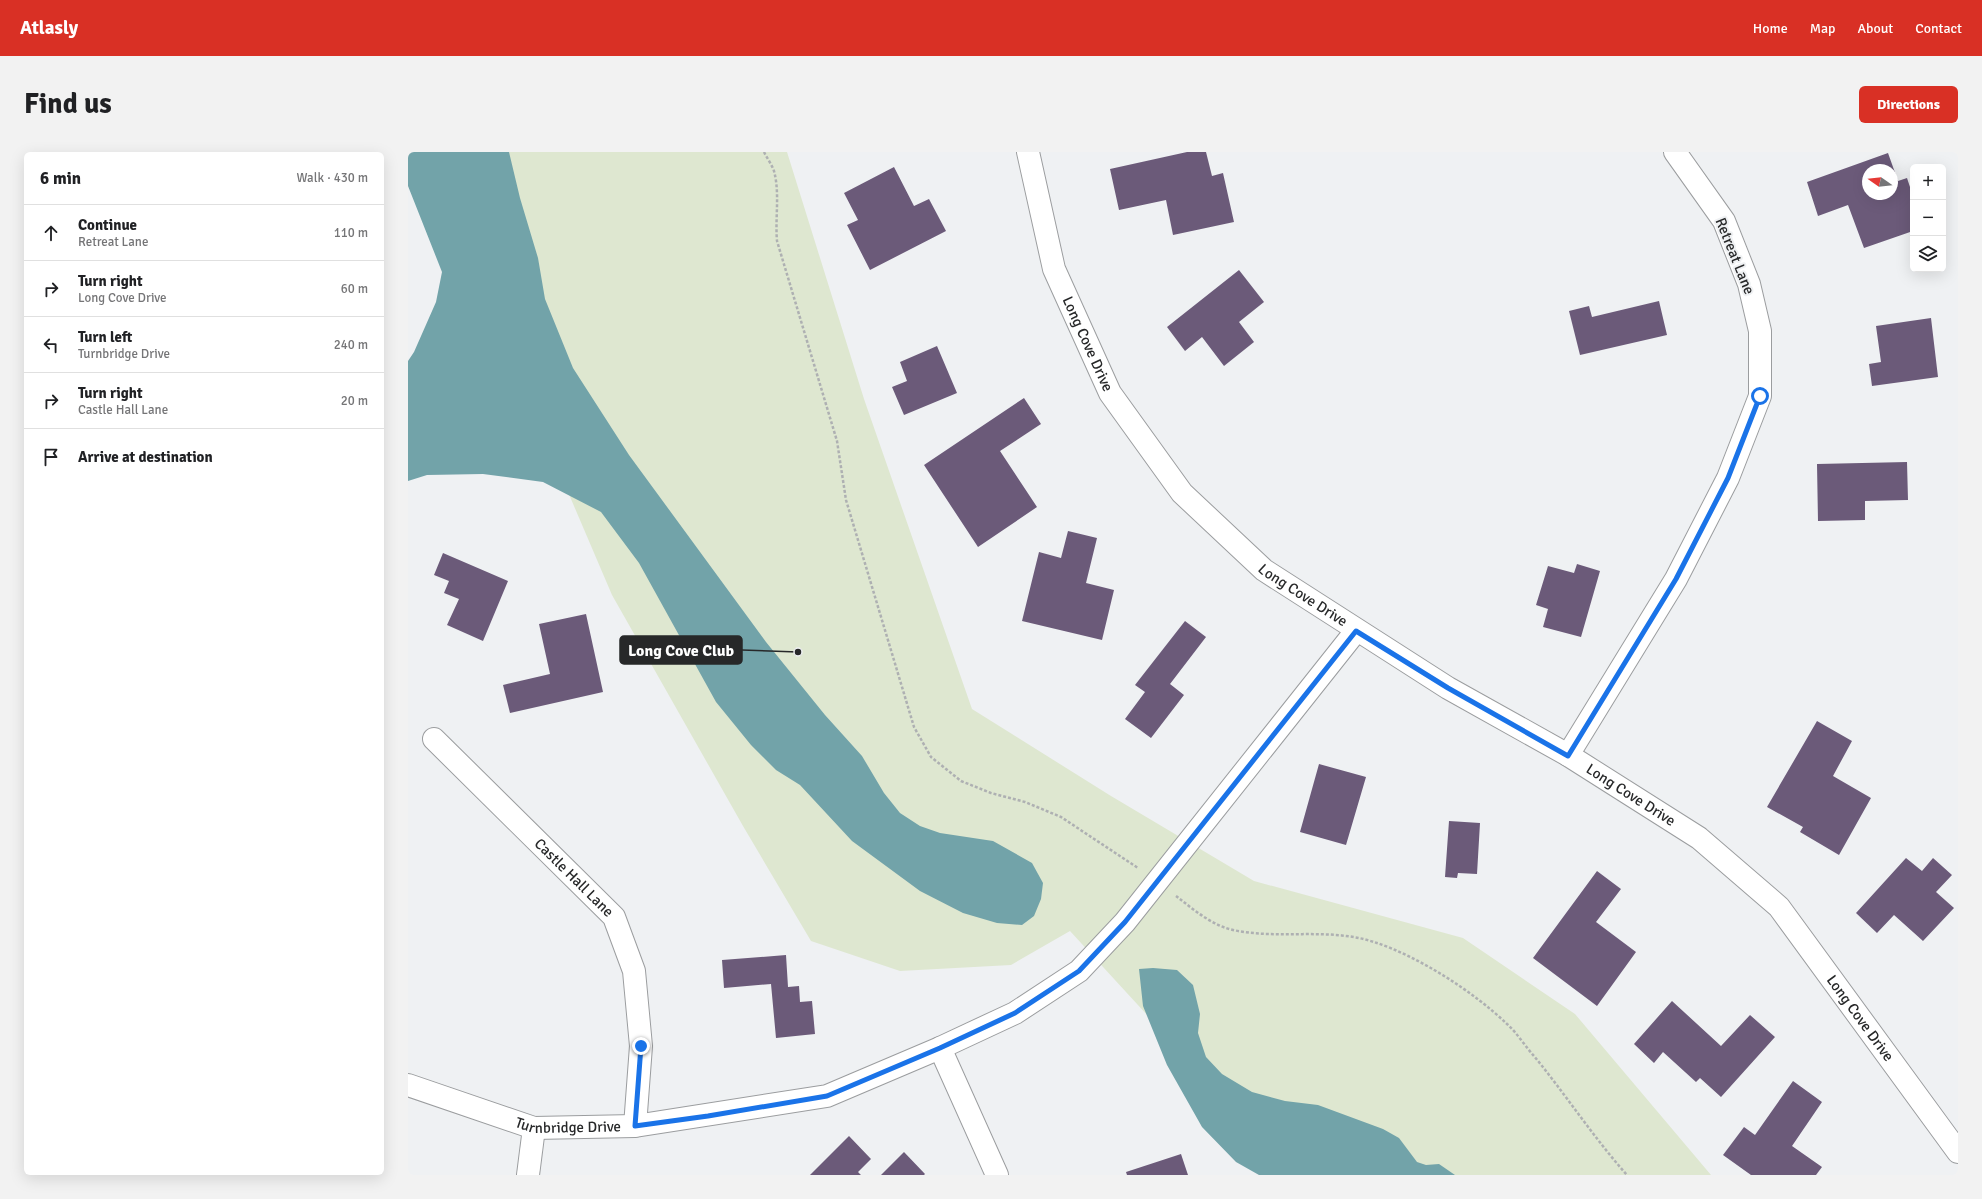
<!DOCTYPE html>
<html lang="en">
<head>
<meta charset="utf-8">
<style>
	:root { --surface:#fff; --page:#f2f2f2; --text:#202124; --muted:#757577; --line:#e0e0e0; --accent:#d93025 }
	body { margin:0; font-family:Signika,sans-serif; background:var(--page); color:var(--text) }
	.controls { position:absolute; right:12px; top:12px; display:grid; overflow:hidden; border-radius:6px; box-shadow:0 4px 16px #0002 }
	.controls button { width:36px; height:36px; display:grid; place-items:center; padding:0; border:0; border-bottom:1px solid var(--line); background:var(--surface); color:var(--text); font:20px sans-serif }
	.compass { position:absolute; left:1454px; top:12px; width:36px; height:36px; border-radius:50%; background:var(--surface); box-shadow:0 4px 16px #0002; rotate:284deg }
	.stop { position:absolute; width:12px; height:12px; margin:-9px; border:3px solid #1a73e8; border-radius:50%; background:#fff }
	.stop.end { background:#1a73e8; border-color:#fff; box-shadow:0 1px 4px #0008 }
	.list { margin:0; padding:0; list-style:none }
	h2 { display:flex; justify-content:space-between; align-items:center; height:52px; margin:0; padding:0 16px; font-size:17px }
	h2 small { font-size:13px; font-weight:400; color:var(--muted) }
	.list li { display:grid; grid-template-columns:26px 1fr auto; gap:12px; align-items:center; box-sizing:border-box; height:56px; padding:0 16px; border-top:1px solid var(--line) }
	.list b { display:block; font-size:15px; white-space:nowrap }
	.list p { margin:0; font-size:13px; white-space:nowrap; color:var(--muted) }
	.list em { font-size:13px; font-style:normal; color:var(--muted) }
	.icon { flex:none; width:22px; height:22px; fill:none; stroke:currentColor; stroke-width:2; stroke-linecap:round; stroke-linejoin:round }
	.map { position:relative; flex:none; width:1550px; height:1023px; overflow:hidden; border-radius:6px }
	header { display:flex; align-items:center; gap:24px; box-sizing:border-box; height:56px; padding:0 20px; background:var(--accent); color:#fff }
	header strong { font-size:19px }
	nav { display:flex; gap:22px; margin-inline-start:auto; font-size:14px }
	.intro { display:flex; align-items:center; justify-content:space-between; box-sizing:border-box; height:96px; padding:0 24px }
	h1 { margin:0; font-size:28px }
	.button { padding:10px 18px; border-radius:6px; background:var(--accent); color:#fff; font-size:14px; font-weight:700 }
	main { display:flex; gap:24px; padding:0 24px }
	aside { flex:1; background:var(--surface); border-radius:6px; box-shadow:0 4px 16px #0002 }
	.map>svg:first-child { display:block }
	.green { fill:#dee7d0 }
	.water { fill:#72a3a9 }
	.building { fill:#6b5a79; fill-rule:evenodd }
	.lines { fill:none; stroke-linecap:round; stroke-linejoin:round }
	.minor-casing { stroke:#9b9d9f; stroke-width:24 }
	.path { stroke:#aeb0b2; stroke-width:2.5; stroke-dasharray:3 2; stroke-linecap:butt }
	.minor { stroke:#fff; stroke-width:22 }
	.route { stroke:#1a73e8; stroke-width:5 }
	.labels { text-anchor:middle; stroke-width:4; stroke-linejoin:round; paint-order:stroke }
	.street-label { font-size:15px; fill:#272829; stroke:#eff1f3 }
	.leader { fill:none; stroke:#272829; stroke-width:1.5 }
	.callout-dot { fill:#272829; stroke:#eff1f3; stroke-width:1.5 }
	.callout { fill:#272829; stroke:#272829; stroke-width:1.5 }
	.callout-label { font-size:16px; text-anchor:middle; font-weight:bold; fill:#fff }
</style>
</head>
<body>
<header>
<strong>Atlasly</strong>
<nav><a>Home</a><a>Map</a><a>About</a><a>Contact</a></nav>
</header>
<div class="intro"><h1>Find us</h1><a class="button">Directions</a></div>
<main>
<aside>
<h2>6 min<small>Walk · 430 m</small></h2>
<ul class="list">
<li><svg class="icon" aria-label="ahead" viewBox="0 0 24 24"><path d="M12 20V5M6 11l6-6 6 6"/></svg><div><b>Continue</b><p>Retreat Lane</p></div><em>110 m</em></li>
<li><svg class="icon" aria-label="right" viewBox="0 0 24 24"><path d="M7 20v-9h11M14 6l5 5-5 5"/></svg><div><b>Turn right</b><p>Long Cove Drive</p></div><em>60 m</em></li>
<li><svg class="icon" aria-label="left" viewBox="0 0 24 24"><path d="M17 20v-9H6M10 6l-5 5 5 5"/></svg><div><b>Turn left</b><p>Turnbridge Drive</p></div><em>240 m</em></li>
<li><svg class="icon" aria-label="right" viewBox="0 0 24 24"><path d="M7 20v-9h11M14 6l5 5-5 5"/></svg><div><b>Turn right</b><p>Castle Hall Lane</p></div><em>20 m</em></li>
<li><svg class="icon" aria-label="arrive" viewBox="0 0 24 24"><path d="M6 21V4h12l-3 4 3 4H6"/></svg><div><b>Arrive at destination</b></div></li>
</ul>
</aside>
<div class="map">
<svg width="1550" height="1023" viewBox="0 0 1550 1023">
	<rect width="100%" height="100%" fill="#eff1f3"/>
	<!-- green -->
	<path class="green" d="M46,0H379L456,247L564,557L703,644L846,729L1055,786L1167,862L1303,1023H913L841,974L662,779L603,813L492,819L403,789L335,674L204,443L81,155Z"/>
	<!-- water -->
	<path class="water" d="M0,0H101L112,46L130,106L137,147L165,216L221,303L358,490L417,563L454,604L476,641L492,661L512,674L532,681L585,689L624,711L635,731L633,747L626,764L614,773L589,771L555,761L512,739L444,689L392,633L368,618L343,593L308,550L231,411L193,360L135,330L75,322L19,323L0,329V209L6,200L28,150L34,120L0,34Z
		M745,816L769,818L785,833L792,862L790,881L798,905L814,922L844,940L877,949L910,953L975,977L991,986L1009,1010L1018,1013L1031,1012L1047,1023H851L828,1010L794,975L759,913L735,854L731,817Z"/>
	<!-- building -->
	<path class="building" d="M779,0H798L804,24L815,21L826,70L765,83L758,48L711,58L702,17Z
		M1480,1L1490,29L1499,26L1505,44V79L1456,96L1440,53L1410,64L1399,30ZM1460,18H1484V42H1460Z
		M486,15L506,54L521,47L538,79L462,118L439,73L450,68L436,41Z
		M831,118L856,150L831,170L846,190L816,214L794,185L777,199L759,175Z
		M1251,149L1259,183L1172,203L1161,159L1181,154L1184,165Z
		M1523,166L1530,225L1464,234L1461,212L1473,210L1468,174Z
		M529,194L549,241L496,263L484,235L499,229L492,210Z
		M616,246L633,272L592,299L629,355L570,395L516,313Z
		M1499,310L1500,348L1457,349V368L1410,369L1409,312Z
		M660,379L689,386L678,431L706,438L694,488L614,469L631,400L653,406Z
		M35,401L100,429L75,489L39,473L51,447L36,441L41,429L26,423Z
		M1169,412L1192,419L1173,485L1135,475L1140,457L1128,453L1140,414L1166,421Z
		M178,462L195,540L102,561L95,533L142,522L131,472Z
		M777,469L798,485L762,532L776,543L743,586L717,567L737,540L727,533Z
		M1409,569L1444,589L1425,624L1463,646L1431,703L1392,680L1395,675L1359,655Z
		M911,612L958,625L938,693L892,680Z
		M1041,669L1072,671L1069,722L1050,721L1049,726L1037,725Z
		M1498,706L1514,719L1525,706L1544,723L1528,740L1546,756L1515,789L1486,763L1469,781L1448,761Z
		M1189,719L1213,737L1188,770L1228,800L1189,854L1125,806Z
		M378,803L380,835L391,834L392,850L404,849L407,882L368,886L363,832L316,836L314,808Z
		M1264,849L1313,894L1342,863L1367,885L1313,945L1292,926L1288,930L1255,900L1246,911L1226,892Z
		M1385,929L1414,950L1384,994L1414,1015L1408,1023H1343L1315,1003L1336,975L1347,983Z
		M441,984L463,1007L450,1020L453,1023H402Z
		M496,1000L517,1022L516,1023H473Z
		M773,1002L780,1023H719L718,1020Z"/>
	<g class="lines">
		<!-- minor casing -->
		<g class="minor-casing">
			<g id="minor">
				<path id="s1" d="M620,0L646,117L702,241L774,341L856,418L1040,536L1160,603L1291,686L1371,755L1550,1000"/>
				<path id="s2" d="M26,587L206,765L226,819L233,894L227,974"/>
				<path d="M1160,603L1268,427L1320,326L1352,244V179L1341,132L1316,69L1267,0"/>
				<path d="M532,896L589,1023"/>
				<path id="s3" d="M0,933L126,976L227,974L419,944L532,896L607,861L671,819L717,770L948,479"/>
				<path d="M120,1023L126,976"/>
			</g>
		</g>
		<!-- path -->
		<path class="path" d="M356,0C359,6 364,13 366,19C372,41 367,66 369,89L429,289L438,348L506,575L523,605L553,629L583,641L617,650L653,665L730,716
			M768,744C785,757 803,773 825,778C871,788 920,775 966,790C1010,804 1066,840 1099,872C1109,881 1117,894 1126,904C1158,943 1186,986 1219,1023"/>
		<!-- minor -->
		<use href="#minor" class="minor"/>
	</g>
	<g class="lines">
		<!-- route -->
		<path class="route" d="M233,894L227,974L300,964L419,944L532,896L607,861L671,819L717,770L948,479L1040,536L1160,604L1268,427L1320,326L1352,244"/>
	</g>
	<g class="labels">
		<!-- street labels -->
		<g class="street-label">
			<text transform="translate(1327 104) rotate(68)" y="5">Retreat Lane</text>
			<text dy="5" stroke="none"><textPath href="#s1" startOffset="202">Long Cove Drive</textPath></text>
			<text dy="5" stroke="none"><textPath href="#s1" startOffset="538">Long Cove Drive</textPath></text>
			<text dy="5" stroke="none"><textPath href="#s1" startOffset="922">Long Cove Drive</textPath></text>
			<text dy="5" stroke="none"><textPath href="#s2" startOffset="197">Castle Hall Lane</textPath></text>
			<text dy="5" stroke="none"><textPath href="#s1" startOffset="1246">Long Cove Drive</textPath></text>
			<text dy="5" stroke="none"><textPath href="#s3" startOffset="167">Turnbridge Drive</textPath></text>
		</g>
	</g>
	<!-- callouts -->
	<path class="leader" d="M390 500L334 498"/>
	<circle class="callout-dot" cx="390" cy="500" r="4"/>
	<rect class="callout" x="212" y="484" width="122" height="28" rx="4"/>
	<g class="callout-label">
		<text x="273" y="504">Long Cove Club</text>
	</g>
</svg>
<div class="controls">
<button>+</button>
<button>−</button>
<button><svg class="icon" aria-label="layers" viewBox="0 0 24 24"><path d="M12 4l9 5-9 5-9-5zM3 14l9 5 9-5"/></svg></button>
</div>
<svg class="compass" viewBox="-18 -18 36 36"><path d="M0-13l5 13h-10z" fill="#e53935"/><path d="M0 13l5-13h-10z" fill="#757577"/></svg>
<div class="stop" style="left:1352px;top:244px"></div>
<div class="stop end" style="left:233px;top:894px"></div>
</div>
</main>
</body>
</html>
